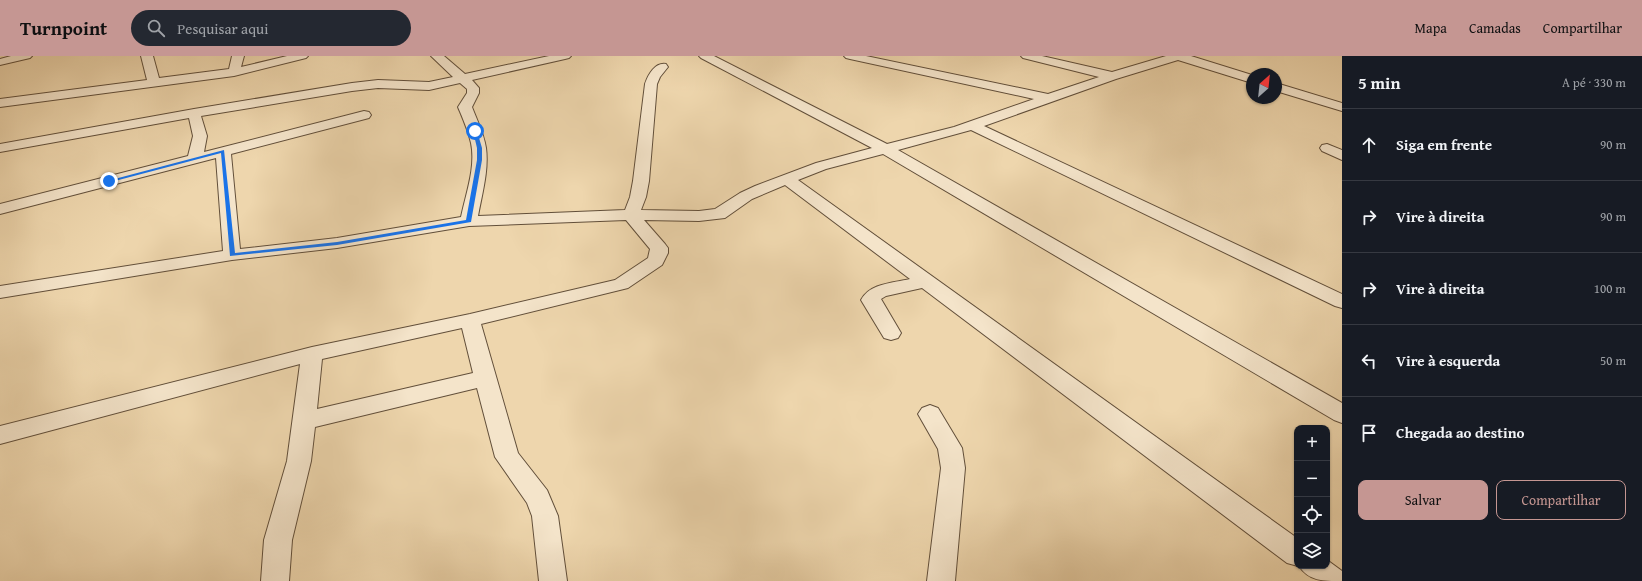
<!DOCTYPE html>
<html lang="pt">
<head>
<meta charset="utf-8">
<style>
	:root { --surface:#171b24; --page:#242831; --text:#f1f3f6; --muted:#9ea1a6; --line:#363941; --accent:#c59692 }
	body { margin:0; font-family:"Gentium Book Plus",serif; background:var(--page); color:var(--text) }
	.controls { position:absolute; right:12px; bottom:12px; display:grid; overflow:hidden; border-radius:8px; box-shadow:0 1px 3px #0004 }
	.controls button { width:36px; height:36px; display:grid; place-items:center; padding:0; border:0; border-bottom:1px solid var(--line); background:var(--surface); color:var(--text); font:20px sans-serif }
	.compass { position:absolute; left:1246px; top:12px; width:36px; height:36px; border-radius:50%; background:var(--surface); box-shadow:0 1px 3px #0004; rotate:27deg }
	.stop { position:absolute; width:12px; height:12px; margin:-9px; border:3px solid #1a73e8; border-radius:50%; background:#fff }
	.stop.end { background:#1a73e8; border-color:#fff; box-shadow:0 1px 4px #0008 }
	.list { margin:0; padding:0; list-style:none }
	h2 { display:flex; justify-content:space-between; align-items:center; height:52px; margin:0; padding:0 16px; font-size:17px }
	h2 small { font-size:13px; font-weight:400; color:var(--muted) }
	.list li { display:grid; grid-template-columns:26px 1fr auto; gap:12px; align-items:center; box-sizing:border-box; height:72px; padding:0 16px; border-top:1px solid var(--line) }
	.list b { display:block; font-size:15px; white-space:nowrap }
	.list em { font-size:13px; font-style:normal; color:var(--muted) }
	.actions { display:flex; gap:8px; padding:12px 16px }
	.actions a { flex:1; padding:9px 0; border:1px solid var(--accent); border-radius:8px; text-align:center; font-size:14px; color:var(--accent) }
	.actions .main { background:var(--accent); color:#111 }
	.icon { flex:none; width:22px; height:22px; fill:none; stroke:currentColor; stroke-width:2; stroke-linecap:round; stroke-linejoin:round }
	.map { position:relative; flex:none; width:1342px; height:525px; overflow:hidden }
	header { display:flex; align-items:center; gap:24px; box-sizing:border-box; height:56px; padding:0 20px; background:var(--accent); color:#111 }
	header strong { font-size:19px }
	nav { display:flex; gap:22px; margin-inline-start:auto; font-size:14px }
	.search { width:280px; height:36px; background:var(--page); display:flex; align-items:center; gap:10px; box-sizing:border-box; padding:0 14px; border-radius:22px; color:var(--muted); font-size:15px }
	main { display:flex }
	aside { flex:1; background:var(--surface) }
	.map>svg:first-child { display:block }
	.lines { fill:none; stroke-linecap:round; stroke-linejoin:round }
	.minor-casing { stroke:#624f3a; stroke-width:2 }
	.minor { fill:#f4e4ca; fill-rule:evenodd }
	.route { fill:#1a73e8 }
</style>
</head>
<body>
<header>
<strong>Turnpoint</strong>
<div class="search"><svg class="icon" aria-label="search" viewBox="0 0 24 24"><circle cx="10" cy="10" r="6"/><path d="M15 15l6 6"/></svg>Pesquisar aqui</div>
<nav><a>Mapa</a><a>Camadas</a><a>Compartilhar</a></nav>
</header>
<main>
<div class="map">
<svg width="1342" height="525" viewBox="0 0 1342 525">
	<rect width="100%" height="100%" fill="#eed6ad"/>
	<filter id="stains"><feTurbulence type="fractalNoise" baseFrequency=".005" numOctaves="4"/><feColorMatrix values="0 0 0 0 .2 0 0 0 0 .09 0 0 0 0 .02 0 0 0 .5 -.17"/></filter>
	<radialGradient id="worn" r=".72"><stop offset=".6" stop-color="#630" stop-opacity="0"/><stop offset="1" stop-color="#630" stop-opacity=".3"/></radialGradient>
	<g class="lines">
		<!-- minor casing -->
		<g class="minor-casing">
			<path id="minor" d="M11,0H32L30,2L0,9V3Z
				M141,0H153L159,22L229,13L232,0H244L241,11L287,0H308L306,2L234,20L0,51V43L147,24Z
				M431,0H444L465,18L549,0H571L569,2L565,3L472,24L479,32V37L472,51C477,64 484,78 486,92C489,114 482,138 478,160L625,154L630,141L633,125L645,28C648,19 655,6 666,8L668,11L660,21L657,28L649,125L646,141L641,154L699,155L715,153L740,137L755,130L816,107L872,92L701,2L699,0H714L887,88L954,71L1034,43L850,3L846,2L844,0H866L1048,38L1099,21L1023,2L1021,0H1042L1112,16L1166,0H1191L1252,19V27L1178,4L1116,23L984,70L1342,238V252L1335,250L971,74L898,94L1342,347V367L1334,364L883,98L826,113L798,124L1297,482L1298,510L1287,507L922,232L886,240L881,243L901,277L898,282L891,284L884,282L861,244C870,227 893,227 910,223L785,129L752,143L725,162L699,165L644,164L665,188L668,192V197L662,209L628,232L481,268L518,397L547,434L558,460L567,525H539L532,460L527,447L495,401L477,332L315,371L311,405L292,484L289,525H261L264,484L287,405L300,308L0,388V370L312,291L470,258L615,224L648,202L650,193L626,164L469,170L337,192L232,204L0,242V230L223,195L216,102L0,158V148L188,100L193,80L189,62L0,96V88L194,53L352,27L378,24L429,26L453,21ZM460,27L467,33V37L458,51C463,63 468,74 471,87C476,111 466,137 461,161L337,182L240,193L231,98L369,62L371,59L369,56L364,55L204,96L207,80L201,60L352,35L378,32L429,34ZM462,272L473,317L317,353L322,303Z
				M1276,27L1342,47V55L1276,35Z
				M1327,88L1342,94V104L1322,95L1320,92L1322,89Z
				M930,349L938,352L962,392L965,412L955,525H927L941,412L938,393L918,358L922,352Z
				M1327,504L1342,515V525C1322,525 1309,525 1299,510H1327Z"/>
		</g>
		<!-- minor -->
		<use href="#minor" class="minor"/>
	</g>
	<!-- route -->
	<path class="route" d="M475,74L477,75L482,92V104L471,166L337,189L230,200L221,97L111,126L107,125L224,94L235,197L337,186L466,164L477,104V92L473,75Z"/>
	<rect width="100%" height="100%" filter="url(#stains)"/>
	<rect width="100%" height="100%" fill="url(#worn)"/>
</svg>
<div class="controls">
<button>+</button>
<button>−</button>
<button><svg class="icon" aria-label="locate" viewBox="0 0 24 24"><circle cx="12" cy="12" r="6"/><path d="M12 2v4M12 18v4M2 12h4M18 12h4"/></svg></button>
<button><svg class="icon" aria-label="layers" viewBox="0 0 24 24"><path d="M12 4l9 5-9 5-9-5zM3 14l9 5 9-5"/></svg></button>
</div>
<svg class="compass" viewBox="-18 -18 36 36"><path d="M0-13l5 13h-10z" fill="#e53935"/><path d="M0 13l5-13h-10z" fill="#9ea1a6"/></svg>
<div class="stop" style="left:475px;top:75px"></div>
<div class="stop end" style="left:109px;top:125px"></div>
</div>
<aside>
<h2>5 min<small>A pé · 330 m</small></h2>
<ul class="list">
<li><svg class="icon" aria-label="ahead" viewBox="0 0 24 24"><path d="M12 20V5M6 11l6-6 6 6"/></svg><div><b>Siga em frente</b></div><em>90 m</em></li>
<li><svg class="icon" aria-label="right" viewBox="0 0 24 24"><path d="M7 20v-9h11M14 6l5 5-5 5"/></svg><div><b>Vire à direita</b></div><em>90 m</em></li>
<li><svg class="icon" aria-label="right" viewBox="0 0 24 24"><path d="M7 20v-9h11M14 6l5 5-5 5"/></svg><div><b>Vire à direita</b></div><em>100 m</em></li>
<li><svg class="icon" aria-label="left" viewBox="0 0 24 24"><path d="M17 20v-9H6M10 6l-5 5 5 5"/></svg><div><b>Vire à esquerda</b></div><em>50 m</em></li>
<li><svg class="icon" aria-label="arrive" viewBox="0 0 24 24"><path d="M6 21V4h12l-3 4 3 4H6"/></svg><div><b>Chegada ao destino</b></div></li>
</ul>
<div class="actions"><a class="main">Salvar</a><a>Compartilhar</a></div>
</aside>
</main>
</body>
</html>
